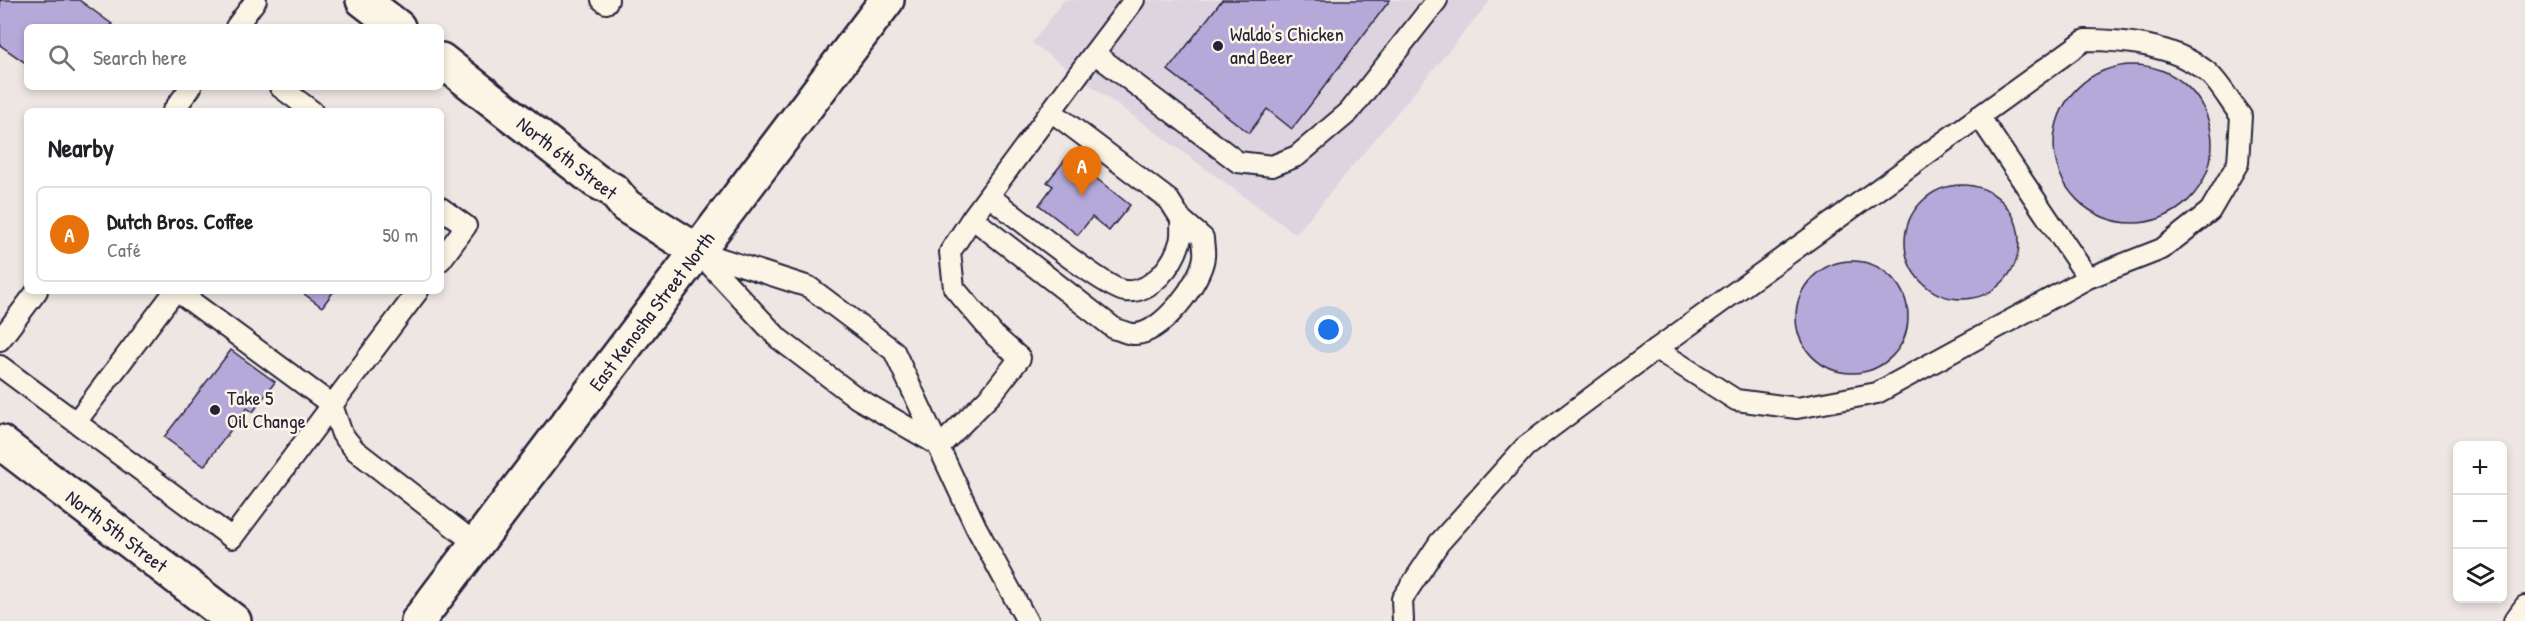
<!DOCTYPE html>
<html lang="en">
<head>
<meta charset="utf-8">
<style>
	:root { --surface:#fff; --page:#f2f2f2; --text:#202124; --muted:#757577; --line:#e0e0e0; --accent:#ea580c }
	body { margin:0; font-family:"Patrick Hand",sans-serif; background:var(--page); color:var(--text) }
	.controls { position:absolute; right:18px; bottom:18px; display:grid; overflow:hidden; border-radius:9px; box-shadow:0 3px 9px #0003 }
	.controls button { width:54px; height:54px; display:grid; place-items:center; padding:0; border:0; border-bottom:2px solid var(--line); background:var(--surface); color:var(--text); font:30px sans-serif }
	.you { position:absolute; left:1329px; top:330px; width:21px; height:21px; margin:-15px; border:4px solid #fff; border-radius:50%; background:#1a73e8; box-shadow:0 0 0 9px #1a73e833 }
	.badge { display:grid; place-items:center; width:39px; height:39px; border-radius:50%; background:var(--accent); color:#fff; font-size:20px; font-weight:700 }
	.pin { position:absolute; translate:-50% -50px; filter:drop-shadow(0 2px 3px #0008) }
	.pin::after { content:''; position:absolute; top:32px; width:21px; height:18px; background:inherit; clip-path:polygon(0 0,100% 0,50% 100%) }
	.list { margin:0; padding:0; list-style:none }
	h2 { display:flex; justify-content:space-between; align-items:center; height:78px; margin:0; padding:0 24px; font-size:26px }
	h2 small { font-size:20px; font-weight:400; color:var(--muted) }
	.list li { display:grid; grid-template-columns:39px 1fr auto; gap:18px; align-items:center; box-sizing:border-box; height:96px; margin:0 12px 12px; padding:0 12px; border:2px solid var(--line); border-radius:9px }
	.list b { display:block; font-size:22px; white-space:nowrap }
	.list p { margin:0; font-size:20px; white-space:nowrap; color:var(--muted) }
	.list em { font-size:20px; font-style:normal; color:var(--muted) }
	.icon { flex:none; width:33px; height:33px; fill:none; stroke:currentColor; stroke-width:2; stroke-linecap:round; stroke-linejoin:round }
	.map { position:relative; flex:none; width:2525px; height:621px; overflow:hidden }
	.search { position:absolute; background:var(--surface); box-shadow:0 3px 9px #0003; left:24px; top:24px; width:420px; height:66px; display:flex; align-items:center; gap:15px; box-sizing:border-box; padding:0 21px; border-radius:9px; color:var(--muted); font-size:22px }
	.panel { position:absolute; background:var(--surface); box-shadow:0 3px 9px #0003; left:24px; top:108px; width:420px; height:186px; border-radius:9px }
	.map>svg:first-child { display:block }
	.built { fill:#ddd4e0 }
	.building { fill:#b5a9da; stroke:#22223b; stroke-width:1.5 }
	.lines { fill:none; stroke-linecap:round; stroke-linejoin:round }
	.service-casing { stroke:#22223b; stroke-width:24 }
	.minor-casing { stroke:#22223b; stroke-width:38 }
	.primary-casing { stroke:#22223b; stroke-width:38 }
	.service { stroke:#fcf5e5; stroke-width:20 }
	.minor { stroke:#fcf5e5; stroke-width:33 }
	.primary { stroke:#fcf5e5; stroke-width:33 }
	.poi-dot { fill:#22223b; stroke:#fcf5e5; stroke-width:2 }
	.labels { text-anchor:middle; stroke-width:5; stroke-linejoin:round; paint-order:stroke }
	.poi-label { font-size:20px; fill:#22223b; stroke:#fcf5e5; text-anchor:start }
	.street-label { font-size:20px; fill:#22223b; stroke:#fcf5e5 }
</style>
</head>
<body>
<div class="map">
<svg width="2525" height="621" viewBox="0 0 2525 621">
	<rect width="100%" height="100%" fill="#eee6e3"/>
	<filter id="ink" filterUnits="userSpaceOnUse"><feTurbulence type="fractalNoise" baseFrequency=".0167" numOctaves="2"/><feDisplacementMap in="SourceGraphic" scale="12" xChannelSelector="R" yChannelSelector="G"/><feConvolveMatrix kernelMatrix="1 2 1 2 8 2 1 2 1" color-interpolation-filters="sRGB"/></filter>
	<g filter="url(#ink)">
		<!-- built -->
		<path class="built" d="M1064,0H1491L1296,234L1032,43Z"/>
		<!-- building -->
		<path class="building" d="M0,0H79L112,24L109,27H27V64L0,45Z
			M1222,0H1390L1292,129L1267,109L1249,133L1168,70Z
			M2054 144a79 79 0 1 1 158 0a79 79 0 1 1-158 0Z
			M1068,156L1130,205L1109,231L1092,217L1078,235L1039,205L1053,186L1047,182Z
			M1905 242a57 57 0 1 1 114 0a57 57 0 1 1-114 0Z
			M1796 317a56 56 0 1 1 112 0a56 56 0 1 1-112 0Z
			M300,291H334L322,307Z
			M231,350L275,382L253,412L247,408L204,466L164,437Z"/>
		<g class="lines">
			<!-- service casing -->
			<g class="service-casing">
				<path id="service" d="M602,0L606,3L608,0
					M1134,0L1094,53L1238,162L1272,166L1297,156L1349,112L1437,0
					M236,27L256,0
					M280,87L312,111
					M173,111L191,87
					M1979,116L2088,278
					M989,196C1010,212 1107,290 1125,291C1151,294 1174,264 1180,242C1182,235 1181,226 1181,219
					M441,208L466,226L441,260
					M972,218L1115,329C1121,330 1128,334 1134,334C1161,335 1201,282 1204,257C1205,251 1203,244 1203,238L1181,219L1169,200L1051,111
					M697,251L809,287L894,351L976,527L1027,621
					M699,253L779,339L857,398L940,446
					M177,291L332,405L342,434L355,450L476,544
					M0,340L37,291
					M0,366L232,538L418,291
					M76,422L175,291
					M940,446L992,394L1020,358L995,336L954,288L950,252L972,218L1094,53
					M1403,621L1402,599L1439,543L1525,447L1656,349L1666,342L2085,40C2126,40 2172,45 2206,71C2220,82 2230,103 2241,116L2238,163L2210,211L2162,249L2088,278L1877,393L1797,408L1736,400L1656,349
					M2514,621L2525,606"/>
			</g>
			<!-- minor casing -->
			<g class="minor-casing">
				<g id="minor">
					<path d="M363,0L398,27"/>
					<path d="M441,60L596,181L613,190L626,206L697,251"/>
					<path id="s1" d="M0,442L234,621"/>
				</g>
			</g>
			<!-- primary casing -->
			<g class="primary-casing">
				<g id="primary">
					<path id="s2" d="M418,621L887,0"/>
				</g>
			</g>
			<!-- service -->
			<use href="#service" class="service"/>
			<!-- minor -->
			<use href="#minor" class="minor"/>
			<!-- primary -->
			<use href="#primary" class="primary"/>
		</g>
	</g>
	<!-- markers -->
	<g class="poi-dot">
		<circle cx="1218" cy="46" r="6"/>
		<circle cx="215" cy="410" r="6"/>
	</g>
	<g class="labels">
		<!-- poi labels -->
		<g class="poi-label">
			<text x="1230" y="41">Waldo's Chicken<tspan x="1230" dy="23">and Beer</tspan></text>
			<text x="227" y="405">Take 5<tspan x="227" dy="23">Oil Change</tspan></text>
		</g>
		<!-- street labels -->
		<g class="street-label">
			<text transform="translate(567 158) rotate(38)" y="7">North 6th Street</text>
			<text dy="7" stroke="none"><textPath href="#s2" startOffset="388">East Kenosha Street North</textPath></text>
			<text dy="7" stroke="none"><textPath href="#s1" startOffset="147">North 5th Street</textPath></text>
		</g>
	</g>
</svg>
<div class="controls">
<button>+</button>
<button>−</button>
<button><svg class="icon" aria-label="layers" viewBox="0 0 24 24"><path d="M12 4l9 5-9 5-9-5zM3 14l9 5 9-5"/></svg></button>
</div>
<div class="you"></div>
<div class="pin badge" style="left:1082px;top:196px;background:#e8710a">A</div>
<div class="search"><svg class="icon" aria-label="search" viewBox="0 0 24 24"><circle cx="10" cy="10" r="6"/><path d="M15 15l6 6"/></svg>Search here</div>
<section class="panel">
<h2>Nearby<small></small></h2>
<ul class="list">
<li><span class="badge" style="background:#e8710a">A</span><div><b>Dutch Bros. Coffee</b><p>Café</p></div><em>50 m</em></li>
</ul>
</section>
</div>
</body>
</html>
